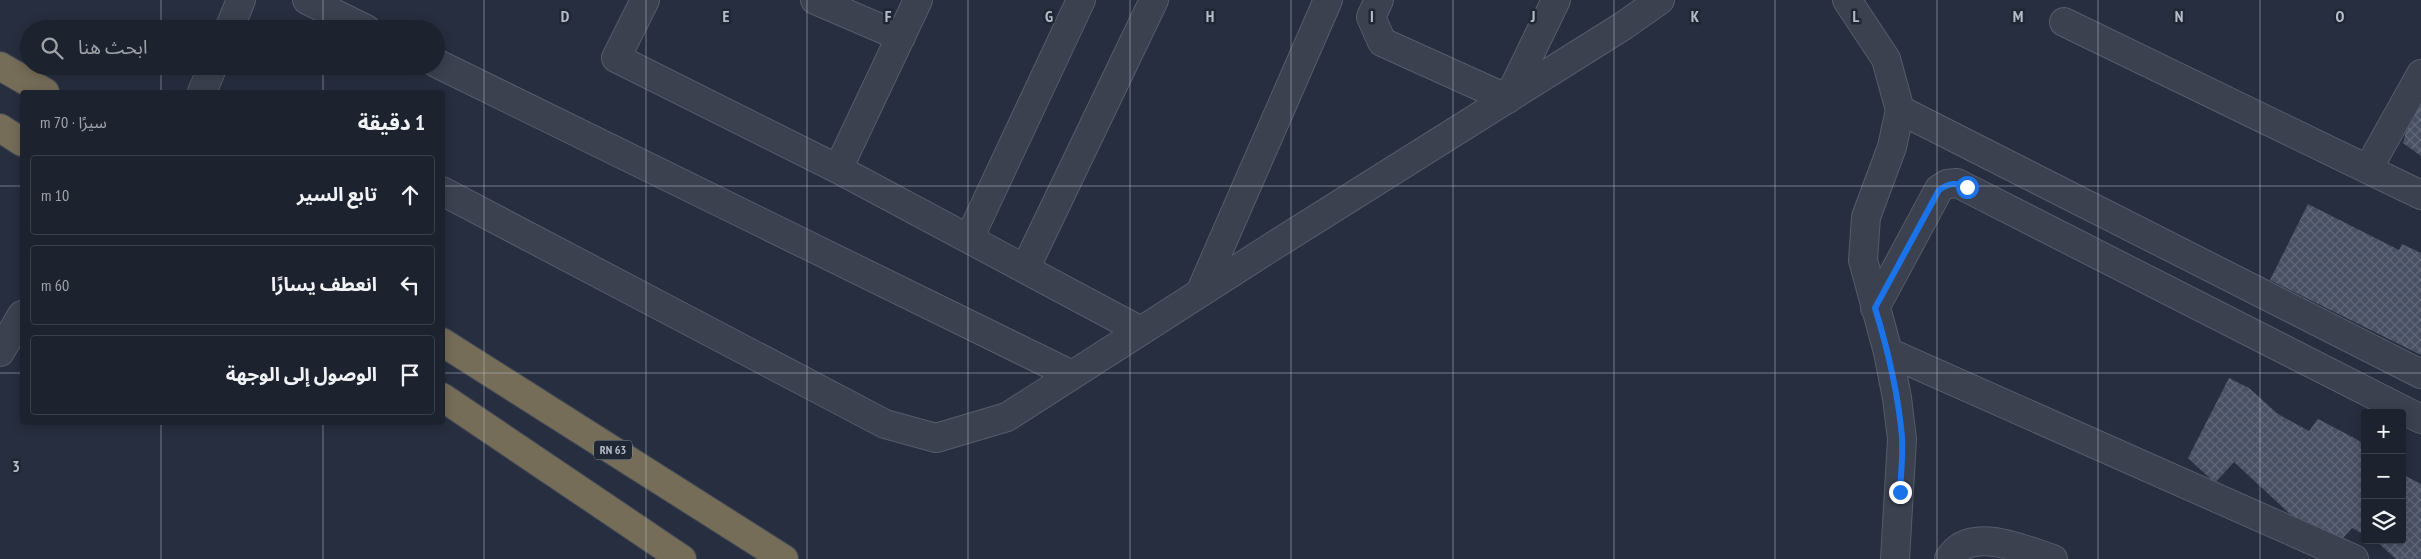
<!DOCTYPE html>
<html lang="ar">
<head>
<meta charset="utf-8">
<style>
	:root { --surface:#1d222f; --page:#252a37; --text:#f1f3f6; --muted:#a0a4aa; --line:#3b3f4b }
	body { margin:0; font-family:"PT Sans Narrow","Noto Sans Arabic",sans-serif; background:var(--page); color:var(--text); direction:rtl }
	.controls { position:absolute; right:15px; bottom:15px; display:grid; overflow:hidden; border-radius:5px; box-shadow:0 2px 12px #0003 }
	.controls button { width:45px; height:45px; display:grid; place-items:center; padding:0; border:0; border-bottom:1px solid var(--line); background:var(--surface); color:var(--text); font:25px sans-serif }
	.stop { position:absolute; width:15px; height:15px; margin:-11px; border:4px solid #1a73e8; border-radius:50%; background:#fff }
	.stop.end { background:#1a73e8; border-color:#fff; box-shadow:0 1px 5px #0008 }
	.list { margin:0; padding:0; list-style:none }
	h2 { display:flex; justify-content:space-between; align-items:center; height:65px; margin:0; padding:0 20px; font-size:21px }
	h2 small { font-size:16px; font-weight:400; color:var(--muted) }
	.list li { display:grid; grid-template-columns:32px 1fr auto; gap:15px; align-items:center; box-sizing:border-box; height:80px; margin:0 10px 10px; padding:0 10px; border:1px solid var(--line); border-radius:5px }
	.list b { display:block; font-size:19px; white-space:nowrap }
	.list em { font-size:16px; font-style:normal; color:var(--muted) }
	.icon { flex:none; width:28px; height:28px; fill:none; stroke:currentColor; stroke-width:2; stroke-linecap:round; stroke-linejoin:round }
	.map { position:relative; flex:none; width:2421px; height:559px; overflow:hidden; direction:ltr }
	.search { position:absolute; background:var(--surface); box-shadow:0 2px 12px #0003; left:20px; top:20px; width:425px; height:55px; display:flex; align-items:center; gap:12px; box-sizing:border-box; padding:0 18px; border-radius:28px; color:var(--muted); font-size:19px }
	.panel { position:absolute; background:var(--surface); box-shadow:0 2px 12px #0003; left:20px; top:90px; width:425px; height:335px; border-radius:5px; direction:rtl }
	.map>svg:first-child { display:block }
	.building { fill:url(#building-cross-hatch) }
	.lines { fill:none; stroke-linecap:round; stroke-linejoin:round }
	.street-casing { stroke:#555c6a; stroke-width:30 }
	.highway-casing { stroke:#424957; stroke-width:30 }
	.street { stroke:#3b414f; stroke-width:28 }
	.highway { stroke:#756d58; stroke-width:28 }
	.route { stroke:#1a73e8; stroke-width:6 }
	.grid { fill:none; stroke:#b7bcca; stroke-width:1; stroke-opacity:0.55 }
	.labels { text-anchor:middle; stroke-width:5; stroke-linejoin:round; paint-order:stroke }
	.shield { fill:#1f2634; stroke:#898f9d; stroke-width:1 }
	.shield-label { font-size:12px; font-weight:bold; fill:#b7bcca }
	.grid-label { font-size:16px; text-anchor:middle; font-weight:bold; fill:#b7bcca; stroke:#1f2634; stroke-width:5; stroke-linejoin:round; paint-order:stroke }
</style>
</head>
<body>
<div class="map">
<svg width="2421" height="559" viewBox="0 0 2421 559">
	<defs>
		<pattern id="building-cross-hatch" width="8" height="8" patternUnits="userSpaceOnUse" patternTransform="scale(1.25)"><rect width="8" height="8" fill="#485063"/><path d="M0 0l8 8M0 8l8-8" fill="none" stroke="#606778"/></pattern>
	</defs>
	<rect width="100%" height="100%" fill="#272e3f"/>
	<!-- building -->
	<path class="building" d="M2421,95V156L2403,143L2412,108Z
		M2308,204L2399,250L2402,244L2421,253V355L2270,280Z
		M2229,378L2249,388L2278,414L2309,431L2318,419L2358,440L2365,446V535L2352,528L2341,540L2290,514L2234,462L2215,483L2188,458Z
		M2402,474L2421,484V559H2396L2375,540H2402Z"/>
	<g class="lines">
		<!-- street casing -->
		<g class="street-casing">
			<path id="street" d="M307,0L366,29
				M645,0L616,58L838,169
				M815,0L901,37
				M918,0L838,169L1141,331
				M1379,0L1371,17L1382,42L1508,99L1556,0
				M1847,0L1886,59L1900,110L1892,147L1866,217L1863,260L1888,352L1897,398L1902,439L1895,559
				M2064,22L2421,195
				M229,29L241,0
				M436,63L1072,375
				M202,92L213,66
				M1900,110L2421,374
				M2368,169L2421,74
				M442,191L885,424L936,438L1007,417L1270,248L1623,26L1660,0
				M969,239L1081,0
				M1025,269L1154,0
				M1200,293L1328,0
				M1875,308L1939,189L1947,184L1957,183L2421,419
				M0,352L22,315
				M1888,352L2354,559
				M1949,559C1970,524 2024,550 2053,559"/>
		</g>
		<!-- highway casing -->
		<g class="highway-casing">
			<path id="highway" d="M0,66L45,92
				M0,128L22,142
				M442,342L784,559
				M442,397L682,559"/>
		</g>
		<!-- street -->
		<use href="#street" class="street"/>
		<!-- highway -->
		<use href="#highway" class="highway"/>
	</g>
	<g class="lines">
		<!-- route -->
		<path class="route" d="M1900,492C1901,474 1903,455 1902,437C1898,393 1888,350 1875,308L1939,190C1949,183 1956,182 1967,187"/>
	</g>
	<!-- grid -->
	<path class="grid" d="M161,0V29M323,0V29M484,0V559M646,0V559M807,0V559M968,0V559M1130,0V559M1291,0V559M1453,0V559M1614,0V559M1775,0V559M1937,0V559M2098,0V559M2260,0V559M161,66V92M323,66V92M0,186H22M442,186H2421M0,373H22M442,373H2421M161,422V559M323,422V559"/>
	<g class="labels">
		<!-- shield labels -->
		<rect class="shield" x="594" y="440.5" width="38" height="19" rx="4"/>
		<g class="shield-label">
			<text x="613" y="454">RN 63</text>
		</g>
	</g>
	<g class="grid-label">
		<text x="565" y="22">D</text>
		<text x="726" y="22">E</text>
		<text x="888" y="22">F</text>
		<text x="1049" y="22">G</text>
		<text x="1210" y="22">H</text>
		<text x="1372" y="22">I</text>
		<text x="1533" y="22">J</text>
		<text x="1695" y="22">K</text>
		<text x="1856" y="22">L</text>
		<text x="2018" y="22">M</text>
		<text x="2179" y="22">N</text>
		<text x="2340" y="22">O</text>
		<text x="16" y="472">3</text>
	</g>
</svg>
<div class="controls">
<button>+</button>
<button>−</button>
<button><svg class="icon" aria-label="layers" viewBox="0 0 24 24"><path d="M12 4l9 5-9 5-9-5zM3 14l9 5 9-5"/></svg></button>
</div>
<div class="stop" style="left:1967px;top:187px"></div>
<div class="stop end" style="left:1900px;top:492px"></div>
<div class="search"><svg class="icon" aria-label="search" viewBox="0 0 24 24"><circle cx="10" cy="10" r="6"/><path d="M15 15l6 6"/></svg>ابحث هنا</div>
<section class="panel">
<h2>1 دقيقة<small>سيرًا · 70 m</small></h2>
<ul class="list">
<li><svg class="icon" aria-label="ahead" viewBox="0 0 24 24"><path d="M12 20V5M6 11l6-6 6 6"/></svg><div><b>تابع السير</b></div><em>10 m</em></li>
<li><svg class="icon" aria-label="left" viewBox="0 0 24 24"><path d="M17 20v-9H6M10 6l-5 5 5 5"/></svg><div><b>انعطف يسارًا</b></div><em>60 m</em></li>
<li><svg class="icon" aria-label="arrive" viewBox="0 0 24 24"><path d="M6 21V4h12l-3 4 3 4H6"/></svg><div><b>الوصول إلى الوجهة</b></div></li>
</ul>
</section>
</div>
</body>
</html>
